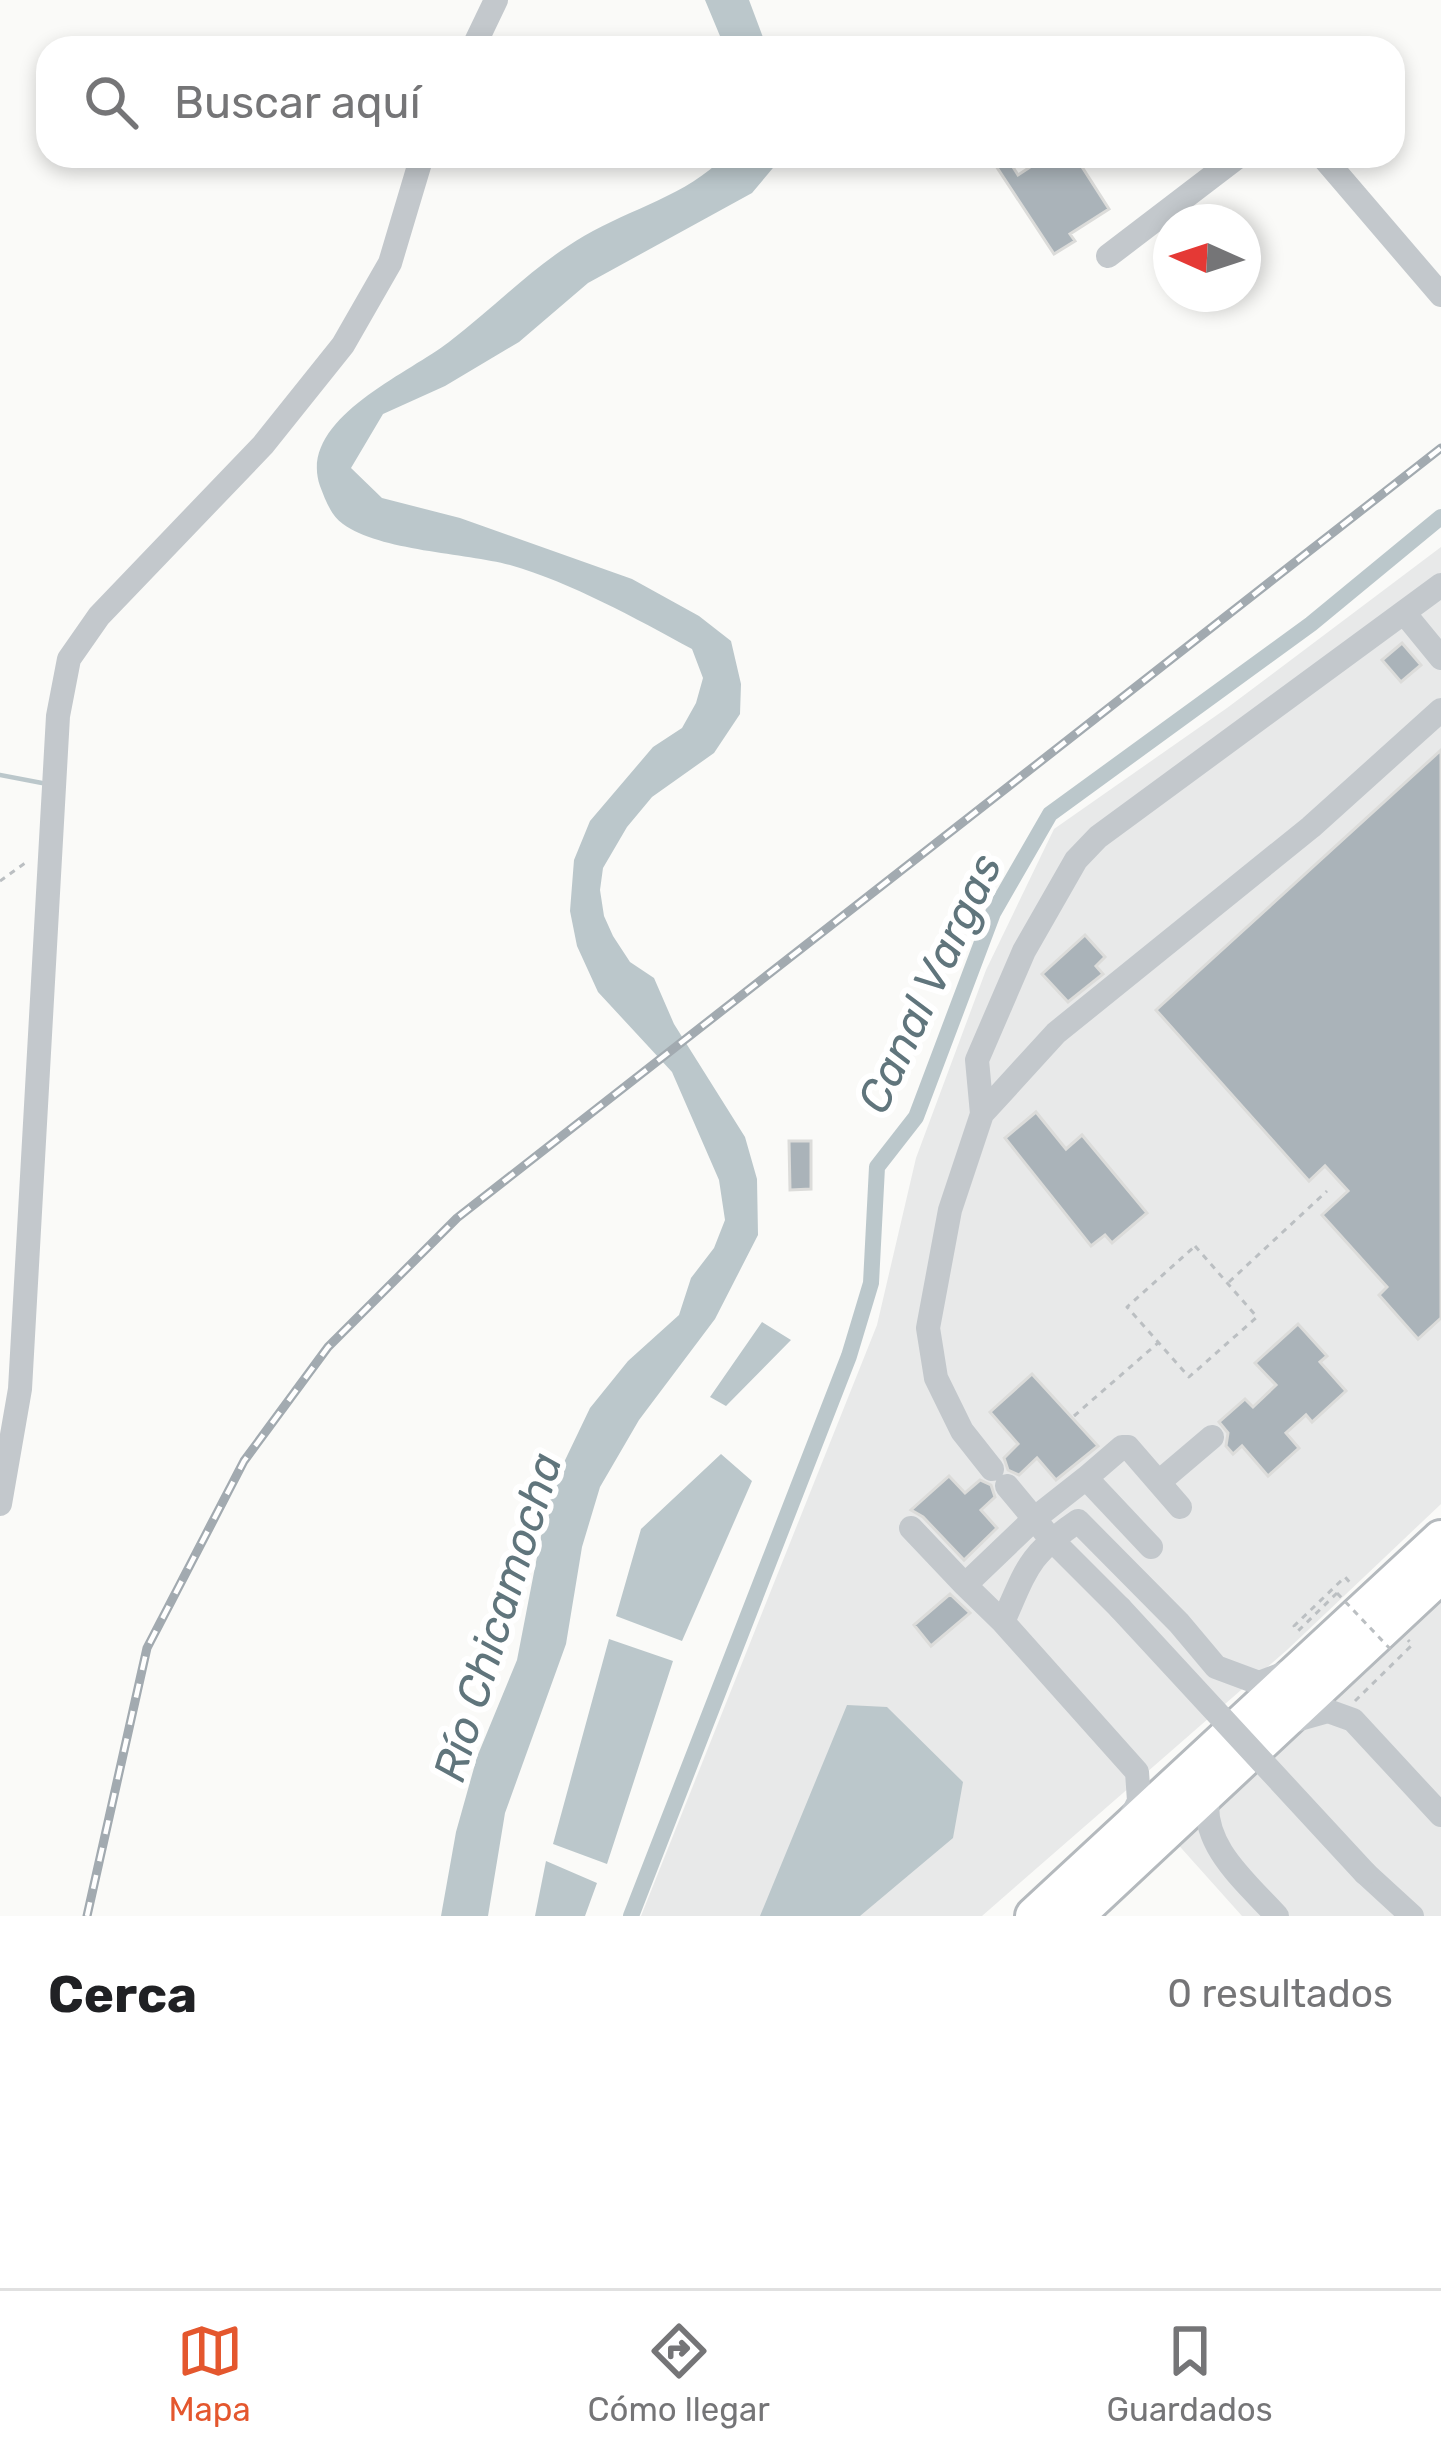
<!DOCTYPE html>
<html lang="es">
<head>
<meta charset="utf-8">
<style>
	:root { --surface:#fff; --page:#f2f2f2; --text:#202124; --muted:#757577; --line:#e0e0e0; --accent:#e4572e }
	body { margin:0; font-family:Rubik,sans-serif; background:var(--page); color:var(--text) }
	.compass { position:absolute; left:1153px; top:204px; width:108px; height:108px; border-radius:50%; background:var(--surface); box-shadow:0 6px 18px #0003; rotate:273deg }
	.list { margin:0; padding:0; list-style:none }
	h2 { display:flex; justify-content:space-between; align-items:center; height:156px; margin:0; padding:0 48px; font-size:51px }
	h2 small { font-size:39px; font-weight:400; color:var(--muted) }
	.icon { flex:none; width:66px; height:66px; fill:none; stroke:currentColor; stroke-width:2; stroke-linecap:round; stroke-linejoin:round }
	.map { position:relative; flex:none; width:1441px; height:1916px; overflow:hidden }
	.search { position:absolute; background:var(--surface); box-shadow:0 6px 18px #0003; left:36px; right:36px; top:36px; height:132px; display:flex; align-items:center; gap:30px; box-sizing:border-box; padding:0 42px; border-radius:36px; color:var(--muted); font-size:45px }
	.sheet { height:372px; background:var(--surface) }
	nav { display:flex; justify-content:space-around; align-items:center; box-sizing:border-box; height:168px; border-top:3px solid var(--line); background:var(--surface); font-size:33px; color:var(--muted) }
	nav a { display:grid; justify-items:center; gap:6px }
	nav .on { color:var(--accent) }
	.map>svg:first-child { display:block }
	.built { fill:#e8e9e9 }
	.water { fill:#bbc7cb }
	.lines { fill:none; stroke-linecap:round; stroke-linejoin:round }
	.stream { stroke:#bbc7cb; stroke-width:4.5 }
	.canal { stroke:#bbc7cb; stroke-width:16 }
	.building { fill:#aab3b9; stroke:#dcdcda; stroke-width:3 }
	.highway-casing { stroke:#b4b9bd; stroke-width:42 }
	.path { stroke:#bbbfc2; stroke-width:3; stroke-dasharray:6 6; stroke-linecap:butt }
	.minor { stroke:#c3c8cc; stroke-width:24 }
	.highway { stroke:#fff; stroke-width:36 }
	.rail-casing { stroke:#a2aab0; stroke-width:9 }
	.rail { stroke:#fff; stroke-width:4.5; stroke-dasharray:14; stroke-linecap:butt }
	.path-bridge { stroke:#bbbfc2; stroke-width:3; stroke-dasharray:6 6; stroke-linecap:butt }
	.minor-bridge { stroke:#c3c8cc; stroke-width:24 }
	.labels { text-anchor:middle; stroke-width:12; stroke-linejoin:round; paint-order:stroke }
	.water-label { font-size:45px; font-style:italic; fill:#60757c; stroke:#fff }
</style>
</head>
<body>
<div class="map">
<svg width="1441" height="1916" viewBox="0 0 1441 1916">
	<rect width="100%" height="100%" fill="#fafaf8"/>
	<!-- built -->
	<path class="built" d="M1441,547V1504L1287,1650L982,1916H641L877,1325L916,1158L986,970L1054,829L1227,708Z
		M1441,1593V1916H1242L1174,1840Z"/>
	<!-- water -->
	<path class="water" d="M705,0H749L767,48H725Z
		M725,156H783L752,193L588,283L519,342L445,386L383,414L351,468L382,498L460,518L632,579L699,616L731,641L741,684L740,714L714,753L652,797L627,827L603,868L600,890L604,916L613,936L630,962L654,978L674,1024L745,1137L757,1179L758,1235L715,1319L639,1420L600,1487L582,1547L566,1644L505,1813L488,1916H441L456,1832L477,1757L517,1660L542,1531L556,1479L590,1408L628,1361L679,1315L691,1278L714,1248L725,1220L719,1180L672,1072L598,992L577,946L570,911L574,860L590,821L653,747L682,728L696,703L703,678L692,649C635,618 572,583 510,565C465,553 380,551 343,524C331,516 325,499 320,486C297,420 406,375 449,342C495,307 534,265 584,236C632,208 686,196 725,156Z
		M762,1322L791,1340L726,1406L710,1397Z
		M721,1454L752,1481L682,1641L616,1616L641,1529Z
		M609,1639L673,1661L607,1864L553,1844Z
		M847,1705L887,1707L963,1782L953,1838L860,1916H760Z
		M546,1861L597,1883L585,1916H535Z"/>
	<g class="lines">
		<!-- stream -->
		<path class="stream" d="M0,775L42,783"/>
		<!-- canal -->
		<path class="canal" d="M631,1916L849,1356L871,1283L877,1167L916,1117L993,913L1050,814L1311,624L1441,517"/>
	</g>
	<!-- building -->
	<path class="building" d="M1006,156L1018,175L1047,156H1075L1109,209L1070,234L1075,241L1054,254L994,163Z
		M1402,643L1421,665L1401,682L1382,660Z
		M1441,750V1318L1418,1339L1379,1295L1387,1287L1322,1215L1348,1191L1325,1166L1309,1181L1156,1010Z
		M1085,935L1105,957L1096,966L1103,974L1068,1002L1042,974Z
		M1036,1112L1066,1149L1082,1135L1147,1213L1112,1243L1105,1235L1091,1246L1005,1138Z
		M789,1141H811V1189L790,1190Z
		M1298,1324L1327,1356L1320,1362L1346,1391L1312,1422L1306,1415L1286,1433L1299,1448L1268,1476L1242,1446L1233,1454L1226,1446L1228,1433L1219,1422L1245,1399L1253,1407L1276,1385L1255,1363Z
		M1032,1374L1098,1446L1056,1480L1037,1458L1019,1475L1008,1470L1004,1458L1018,1444L990,1412Z
		M949,1476L965,1493L980,1480L991,1485L995,1497L981,1510L997,1528L964,1560L923,1517L911,1510Z
		M950,1594L970,1613L931,1646L914,1625Z"/>
	<g class="lines">
		<!-- highway casing -->
		<g class="highway-casing">
			<path id="highway" d="M1034,1916L1441,1539
				M1075,1916L1441,1574"/>
		</g>
		<!-- path -->
		<path class="path" d="M0,881L28,861
			M1195,1246L1257,1317L1189,1377L1127,1307Z
			M1229,1282L1327,1191
			M1074,1416L1159,1342
			M1337,1593L1298,1631L1294,1626L1345,1577L1352,1585
			M1355,1701L1412,1645L1408,1640"/>
		<!-- minor -->
		<path class="minor" d="M473,48L496,0
			M1322,156L1441,295
			M1108,256L1239,156
			M1405,614L1441,658
			M982,1114L977,1060L1024,951L1076,860L1098,837L1441,585
			M992,1469L962,1431L936,1378L928,1328L950,1210L982,1114L1056,1033L1311,827L1441,710
			M1086,1478L1122,1447H1128L1180,1507
			M1159,1482L1212,1437
			M1007,1486L1051,1539L1120,1608
			M0,1504L20,1389L58,716L69,659L99,616L263,445L343,345L390,263L422,156
			M911,1528L965,1585
			M1003,1622L965,1585L1034,1519L1086,1478L1151,1547
			M1289,1722L1328,1711L1353,1720L1441,1815
			M1208,1795C1200,1845 1245,1881 1277,1916
			M1129,1821L1139,1801L1137,1772L1003,1622C1027,1568 1028,1555 1078,1521L1179,1623L1216,1667L1259,1683L1288,1672
			M1365,1873L1412,1916"/>
		<!-- highway -->
		<use href="#highway" class="highway"/>
		<!-- rail casing -->
		<g class="rail-casing">
			<path id="rail" d="M87,1916L147,1648L244,1461L328,1347L457,1218L1441,448"/>
		</g>
		<!-- rail -->
		<use href="#rail" class="rail"/>
		<!-- path-bridge -->
		<path class="path-bridge" d="M1337,1593L1394,1653"/>
		<!-- minor-bridge -->
		<path class="minor-bridge" d="M1120,1608L1365,1873"/>
	</g>
	<g class="labels">
		<!-- water labels -->
		<g class="water-label">
			<text transform="translate(929 983) rotate(-65)" y="16">Canal Vargas</text>
			<text transform="translate(497 1617) rotate(-73)" y="16">Río Chicamocha</text>
		</g>
	</g>
</svg>
<svg class="compass" viewBox="-18 -18 36 36"><path d="M0-13l5 13h-10z" fill="#e53935"/><path d="M0 13l5-13h-10z" fill="#757577"/></svg>
<div class="search"><svg class="icon" aria-label="search" viewBox="0 0 24 24"><circle cx="10" cy="10" r="6"/><path d="M15 15l6 6"/></svg>Buscar aquí</div>
</div>
<section class="sheet">
<h2>Cerca<small>0 resultados</small></h2>
<ul class="list">
</ul>
</section>
<nav>
<a class="on"><svg class="icon" aria-label="map" viewBox="0 0 24 24"><path d="M3 6l6-2 6 2 6-2v14l-6 2-6-2-6 2zM9 4v14M15 6v14"/></svg>Mapa</a>
<a><svg class="icon" aria-label="directions" viewBox="0 0 24 24"><path d="M12 3l9 9-9 9-9-9zM9 14v-3h6M13 9l2 2-2 2"/></svg>Cómo llegar</a>
<a><svg class="icon" aria-label="saved" viewBox="0 0 24 24"><path d="M7 4h10v16l-5-4-5 4z"/></svg>Guardados</a>
</nav>
</body>
</html>
